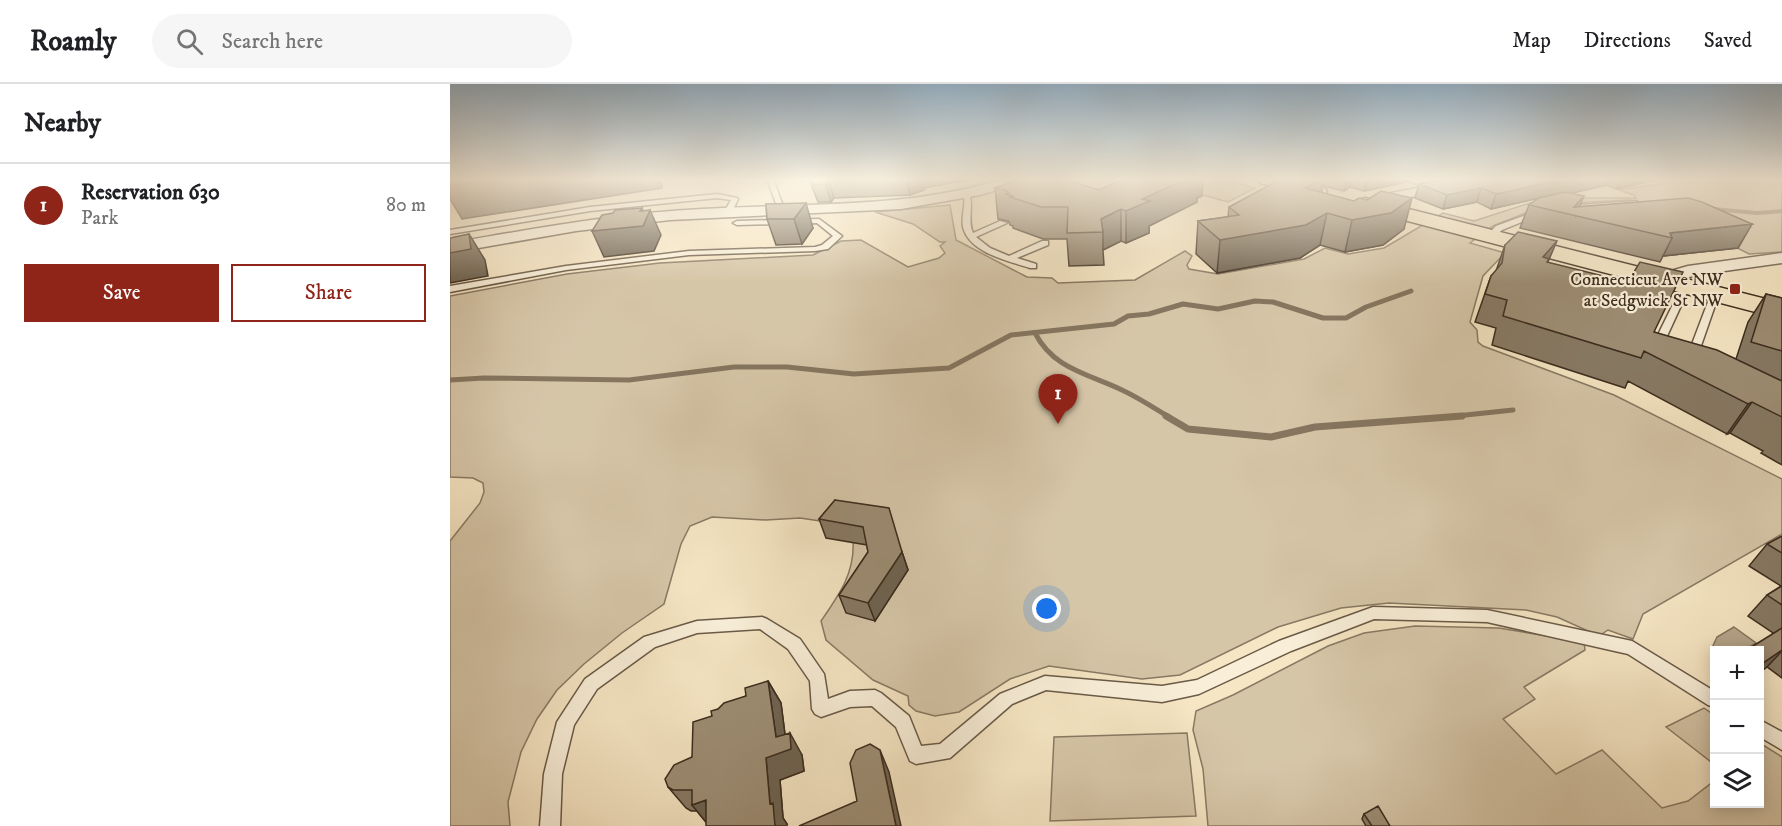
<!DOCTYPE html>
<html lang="en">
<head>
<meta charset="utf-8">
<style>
	:root { --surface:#fff; --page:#f6f6f6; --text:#202124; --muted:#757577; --line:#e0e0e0; --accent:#8f2418 }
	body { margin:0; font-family:"IM FELL DW Pica",serif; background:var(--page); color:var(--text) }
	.controls { position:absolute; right:18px; bottom:18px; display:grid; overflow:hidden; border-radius:0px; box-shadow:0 3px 15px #0003 }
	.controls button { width:54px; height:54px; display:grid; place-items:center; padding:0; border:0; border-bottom:2px solid var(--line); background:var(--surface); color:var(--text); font:30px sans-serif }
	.you { position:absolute; left:597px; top:525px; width:21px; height:21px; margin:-15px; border:4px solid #fff; border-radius:50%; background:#1a73e8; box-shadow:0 0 0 9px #1a73e833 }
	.badge { display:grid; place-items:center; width:39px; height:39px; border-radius:50%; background:var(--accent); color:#fff; font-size:20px; font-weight:700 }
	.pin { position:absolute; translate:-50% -50px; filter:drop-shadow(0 2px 3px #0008) }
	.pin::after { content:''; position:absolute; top:32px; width:21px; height:18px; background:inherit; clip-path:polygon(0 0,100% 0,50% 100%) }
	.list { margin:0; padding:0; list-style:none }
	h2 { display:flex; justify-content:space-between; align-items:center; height:78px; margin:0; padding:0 24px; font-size:26px }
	h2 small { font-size:20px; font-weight:400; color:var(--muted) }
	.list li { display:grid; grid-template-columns:39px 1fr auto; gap:18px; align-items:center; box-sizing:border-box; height:84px; padding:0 24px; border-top:2px solid var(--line) }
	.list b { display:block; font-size:22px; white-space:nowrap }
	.list p { margin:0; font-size:20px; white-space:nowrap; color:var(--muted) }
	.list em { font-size:20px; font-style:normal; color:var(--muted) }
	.actions { display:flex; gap:12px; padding:18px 24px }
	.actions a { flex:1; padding:14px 0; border:2px solid var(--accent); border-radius:0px; text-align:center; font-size:21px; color:var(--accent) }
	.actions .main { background:var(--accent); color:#fff }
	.icon { flex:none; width:33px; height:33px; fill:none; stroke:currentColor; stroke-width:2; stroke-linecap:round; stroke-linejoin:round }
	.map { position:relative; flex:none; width:1332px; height:742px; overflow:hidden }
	header { display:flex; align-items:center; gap:36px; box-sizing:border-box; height:84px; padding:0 30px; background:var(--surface); border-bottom:2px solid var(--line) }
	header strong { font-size:28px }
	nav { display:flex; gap:33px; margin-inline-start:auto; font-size:21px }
	.search { width:420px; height:54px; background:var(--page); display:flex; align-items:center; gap:15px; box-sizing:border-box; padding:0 21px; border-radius:33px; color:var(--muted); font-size:22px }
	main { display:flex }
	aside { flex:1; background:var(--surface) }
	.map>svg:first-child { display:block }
	.green { fill:#d6c6a8; stroke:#897963; stroke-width:1.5 }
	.water { fill:#b7a78c; stroke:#867660; stroke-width:1.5 }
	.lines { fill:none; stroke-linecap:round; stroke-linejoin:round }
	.stream-far2 { stroke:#867660; stroke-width:4 }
	.stream-far1 { stroke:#867660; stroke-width:5 }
	.stream { stroke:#867660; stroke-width:7 }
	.lane-casing { stroke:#6a5a48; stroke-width:3 }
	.street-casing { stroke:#6a5a48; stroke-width:3 }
	.primary-casing { stroke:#3c2c1e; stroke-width:3 }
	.lane { fill:#f9efd9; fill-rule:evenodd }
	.street { fill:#f9efd9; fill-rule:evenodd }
	.primary { fill:#f6e6c4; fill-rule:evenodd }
	.wall { fill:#877964; stroke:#3c2c1e; stroke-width:1.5 }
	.shaded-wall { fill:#6e6351; stroke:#3c2c1e; stroke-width:1.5 }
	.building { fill:#9d8d74; stroke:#3c2c1e; stroke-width:1.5 }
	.poi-dot { fill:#8f2418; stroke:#f9efd9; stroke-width:2 }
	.labels { text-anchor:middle; stroke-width:4.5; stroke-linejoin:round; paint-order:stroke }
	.far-poi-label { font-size:18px; fill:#3c2c1e; stroke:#f9efd9; text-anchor:end }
</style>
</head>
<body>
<header>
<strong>Roamly</strong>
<div class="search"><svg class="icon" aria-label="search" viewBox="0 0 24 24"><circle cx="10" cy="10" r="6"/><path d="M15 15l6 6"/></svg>Search here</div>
<nav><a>Map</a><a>Directions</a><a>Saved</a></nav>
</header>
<main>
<aside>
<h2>Nearby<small></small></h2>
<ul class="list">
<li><span class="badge">1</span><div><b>Reservation 630</b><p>Park</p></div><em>80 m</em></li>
</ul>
<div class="actions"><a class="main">Save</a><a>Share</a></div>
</aside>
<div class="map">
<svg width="1332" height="742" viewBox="0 0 1332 742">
	<rect width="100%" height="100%" fill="#f6e6c4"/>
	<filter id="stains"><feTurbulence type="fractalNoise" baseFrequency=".00333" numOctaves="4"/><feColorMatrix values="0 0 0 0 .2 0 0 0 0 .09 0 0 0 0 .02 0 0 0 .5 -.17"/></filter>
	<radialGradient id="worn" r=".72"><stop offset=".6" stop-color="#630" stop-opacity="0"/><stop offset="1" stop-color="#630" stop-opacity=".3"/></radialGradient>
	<!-- green -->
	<path class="green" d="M590,95H688L647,113Z
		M714,95H773L805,104L778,118L707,98Z
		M1224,95H1332V168L1299,170L1207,123L1180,116L1137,118L1083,126L1043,142L1020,159L1055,169L1033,192L1020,238L1027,246L1028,258L1033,262L1164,311L1332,395V450L1193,530L1183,555L1158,546L1149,552L1107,533L1076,526L939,519L891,524L828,543L730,591L692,595L599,582L560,595L509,628L485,632L466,627L459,621L458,612L423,596L376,556L371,537C389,511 405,489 403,457L377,438L350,434L316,436L262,433L240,442L231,460L214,520L172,549L134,580L107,606L87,635L71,668L58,718L60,742H0V457L30,419L34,408L33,399L23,394L0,393V212L117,190L210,179L363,171L391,157L411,156L458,183L489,174L495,169L490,162L495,158H490L463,140L425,128L500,121L506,156L577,193L602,194L608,199L685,196L735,167L742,172L737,181L739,185L768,190L854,175L875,164L898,170L934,164L993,129L1024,137L1080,119L1108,114H1186L1184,111L1169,106L1224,98Z
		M965,542L1049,544L1134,558L1135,566L1074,603L1085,615L1053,635L1106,690L1152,666L1212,724L1238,717L1264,697V720H1310V659L1332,673V742H758L753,685L743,646L746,627L783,611L878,562L914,549Z
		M1254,624L1264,631V689L1261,678L1216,643Z
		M737,649L746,732L600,737L604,653Z"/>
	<!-- water -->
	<path class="water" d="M1284,543L1306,559L1294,566H1264V568L1261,566L1267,553Z"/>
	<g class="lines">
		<!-- stream-far2 -->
		<path class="stream-far2" d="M1264,125L1307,129L1332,127"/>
		<!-- stream-far1 -->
		<path class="stream-far1" d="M585,249C604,286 640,290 674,307C689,314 704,324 719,333
			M0,296L34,294L179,296L284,283H337L404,290L499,284L561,251L664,240L678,232L699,230L733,220L768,225L805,217L823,218L873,234H896L916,223L961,207
			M997,333L1063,326"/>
		<!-- stream -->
		<path class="stream" d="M716,332L738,345L821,353L865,343L1012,332"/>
		<!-- lane casing -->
		<g class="lane-casing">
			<path id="lane" d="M317,95H323L335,127L328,125Z
				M955,95H964L982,104L977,105Z
				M517,108L519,109C524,122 517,136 523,149L550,137L557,139L526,153L540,164L559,172L592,157H598V161L567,174L586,180V184H580C559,177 519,169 513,143C511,132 516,121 514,110Z
				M267,110L287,114L288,115L281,130L274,128L281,116L267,114L140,127L0,150V146L140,123Z
				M1186,117L1188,118V120L1116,126L1112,124L1116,122Z
				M1084,128L1091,130L1052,146L1043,154L1036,152L1046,142Z
				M369,135L392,152L378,165L365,167L239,171L116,186L0,208V202L116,182L239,167L365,163L372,161L383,152L367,139L287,141L283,139L287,137Z
				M1236,199L1240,202L1212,263L1207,266L1204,265L1202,263L1232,202Z
				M1265,207L1269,210L1246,276L1245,278H1237L1236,276L1261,210Z
				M923,523L1037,526L1182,557L1264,607V623L1258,621L1178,570L1037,538L924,535L841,567L749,610L712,618L596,606L562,620L500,674L466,680L460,677L446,643L422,622L400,623L371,633L365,630L362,625L360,597L338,565L310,545L247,549L205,563L147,605L124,641L112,690L110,742H90L94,690L107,638L135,595L194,553L247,537L312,533L317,535L350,555L374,590L378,615L400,607L425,606L431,609L459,632L471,662L490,660L550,610L595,592L712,602L747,596L829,557Z
				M1310,636L1332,648V666L1310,653Z"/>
		</g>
		<!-- street casing -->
		<g class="street-casing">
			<path id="street" d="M554,95H575L573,98L530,111L451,125L220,136L126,147L0,169V159C84,145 167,129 252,125C354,119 456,125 554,95Z
				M1014,95H1041L1034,99L940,117L918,125L911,121L931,111Z
				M1332,169V179L1246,191L1236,194L1230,203H1218L1215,199L1224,186L1238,182Z"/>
		</g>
		<!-- primary casing -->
		<g class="primary-casing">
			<path id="primary" d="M807,95H838L875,104L877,108L875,112L868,114L810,99Z
				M915,114L1332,219V235L908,124L905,120L908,116Z"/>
		</g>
		<!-- lane -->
		<use href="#lane" class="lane"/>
		<!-- street -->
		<use href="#street" class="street"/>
		<!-- primary -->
		<use href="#primary" class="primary"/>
	</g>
	<!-- wall -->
	<path class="wall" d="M359,95H521L474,104V106L460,111L384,114L381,118H368Z
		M831,95H957V98L914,107L900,103L894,107L873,102L871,109L954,145L933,161L895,168L870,161L850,174L767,189L746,170L748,137L778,133L779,123Z
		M980,95H1209L1167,105L1156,101L1122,109L1129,123L1302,140L1288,164L1213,172L1210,178L1070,144L1079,121L1102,111L1041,125L1027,118L993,125L965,114L969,100L978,99Z
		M545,104L752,112L747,114V118L699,142V149L676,159L671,157L653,166L654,181L619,182L617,155H593L563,144V142L560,141L559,138L558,137L548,135Z
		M316,120L363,144L352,160L326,161L317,135Z
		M1055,161L1098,178L1204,248L1286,275L1298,238L1316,210L1332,214V381L1311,369L1313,367L1280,349L1277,350L1178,297L1175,304L1042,261L1046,244L1025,238L1041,192L1046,187Z
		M385,416L452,468L458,486L425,537L396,529L389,511L418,468L417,461L376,454L369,435Z
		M1332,452V594L1317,583L1310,588V567L1323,549L1298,532L1317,511L1331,502L1299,482L1317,460Z
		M318,597L331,619L335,650L352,671L354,687L330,696L333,734L337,740L256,738L247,727H241L236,724L218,703L242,673L262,632L268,625L296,612Z
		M914,730L940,742H916L912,735Z"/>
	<!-- shaded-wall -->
	<path class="shaded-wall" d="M42,95H210L212,100V104L12,135L0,115V101Z
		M457,95H521L474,104V106L460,111Z
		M736,95H753L752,112L747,114V118L699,142V149L676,159V127L692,115Z
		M858,95H874L869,123L855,104Z
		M897,95H902L900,103L894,107Z
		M917,95H957V98L914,107Z
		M980,95H1002L978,100Z
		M1129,95H1159L1156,101L1101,114L1102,111L1041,125L1046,110L1110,96Z
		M1171,95H1209L1167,105Z
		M379,97L384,114L381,118L376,101Z
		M1031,104L1027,118L993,125L997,111Z
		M1134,112L1126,132L1124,123Z
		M962,114L954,145L933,161L895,168L902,136Z
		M356,119L363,144L352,160L344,135Z
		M192,124L196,135L200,126L211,151L204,167L154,173L142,147L190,127Z
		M671,125V157L653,166V148L651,135Z
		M877,129L870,161L850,174L767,189L770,156Z
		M1302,140L1288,164L1213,172L1222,154L1220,149Z
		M19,150L35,176L38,192L0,199V169Z
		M1107,157L1088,201L1093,173Z
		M1302,318L1280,349L1277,350L1298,320Z
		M452,468L458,486L425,537L418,519Z
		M1332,566V567L1317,583L1310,588V581Z
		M318,597L331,619L337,667L340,649L352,671L354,687L330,696L333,734L337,740V742H325L320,720L316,674L326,653Z
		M430,666L439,688L451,742H446Z
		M256,716L259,742L242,721Z"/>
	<!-- building -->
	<path class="building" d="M0,95H42L0,101Z
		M361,95H425L379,97L376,101H364Z
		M569,95H614L649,106L674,95H736L692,115L700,117L676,127L671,125L651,135L653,148L617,149L618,123H591L560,113L563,112L556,110L559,109L555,106L545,104Z
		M831,95H871L855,104L904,117L909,114L917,116L931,107L962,114L941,129L902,136L877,129L856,141L770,156L748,137L789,131L779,123Z
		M999,95H1129L1106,100L1110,96L1046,110L1031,104L997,111L969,100Z
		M1115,108L1134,112L1124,123L1238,114L1252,118L1302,140L1220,149L1222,154L1079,121L1089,114Z
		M356,119L344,135H317L316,120Z
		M192,124L190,127L200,126L193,142L142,147L152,131L163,129L165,126Z
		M1068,148L1107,157L1093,173L1099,175L1097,178L1169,196L1171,193L1179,196L1190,178L1233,188L1204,248L1267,266L1332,297V333L1302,318L1298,320L1194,267L1191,274L1053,232L1057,216L1035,210L1041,192L1052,179L1055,161Z
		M19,150L21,165L0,169V154Z
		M1316,210L1332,214V267L1301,258Z
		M385,416L439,424L452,468L418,519L389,511L418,468L413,443L369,435Z
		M1332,452V469L1317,460Z
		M1332,502V521L1317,511Z
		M1332,544V566L1310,581V567H1295Z
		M318,597L326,653L340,649L341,665L316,674L320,720L323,719L325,742H256V716L242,721V706H223L218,703L215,695L224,681L242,673L243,638L262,632L261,627L268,625L274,619L296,612L295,604Z
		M420,660L430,666L446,742H349L407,717L400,679L406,666Z
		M928,722L940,742H922L914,730Z"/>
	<!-- sky -->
	<linearGradient id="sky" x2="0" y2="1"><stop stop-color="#94afc3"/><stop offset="0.48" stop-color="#fbf4e4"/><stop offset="1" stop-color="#fbf4e4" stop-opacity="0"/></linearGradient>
	<rect width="1332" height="199" fill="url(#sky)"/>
	<!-- markers -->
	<rect class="poi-dot" x="1279" y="199" width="12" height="12" rx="3"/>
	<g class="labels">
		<!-- far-poi labels -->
		<g class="far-poi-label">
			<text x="1273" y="201">Connecticut Ave NW<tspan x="1273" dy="21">at Sedgwick St NW</tspan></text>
		</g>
	</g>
	<rect width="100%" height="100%" filter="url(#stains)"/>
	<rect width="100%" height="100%" fill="url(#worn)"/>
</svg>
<div class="controls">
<button>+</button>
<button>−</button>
<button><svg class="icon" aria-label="layers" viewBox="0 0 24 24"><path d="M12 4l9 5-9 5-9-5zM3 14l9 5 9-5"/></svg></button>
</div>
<div class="you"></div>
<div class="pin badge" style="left:608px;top:340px">1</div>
</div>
</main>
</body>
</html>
